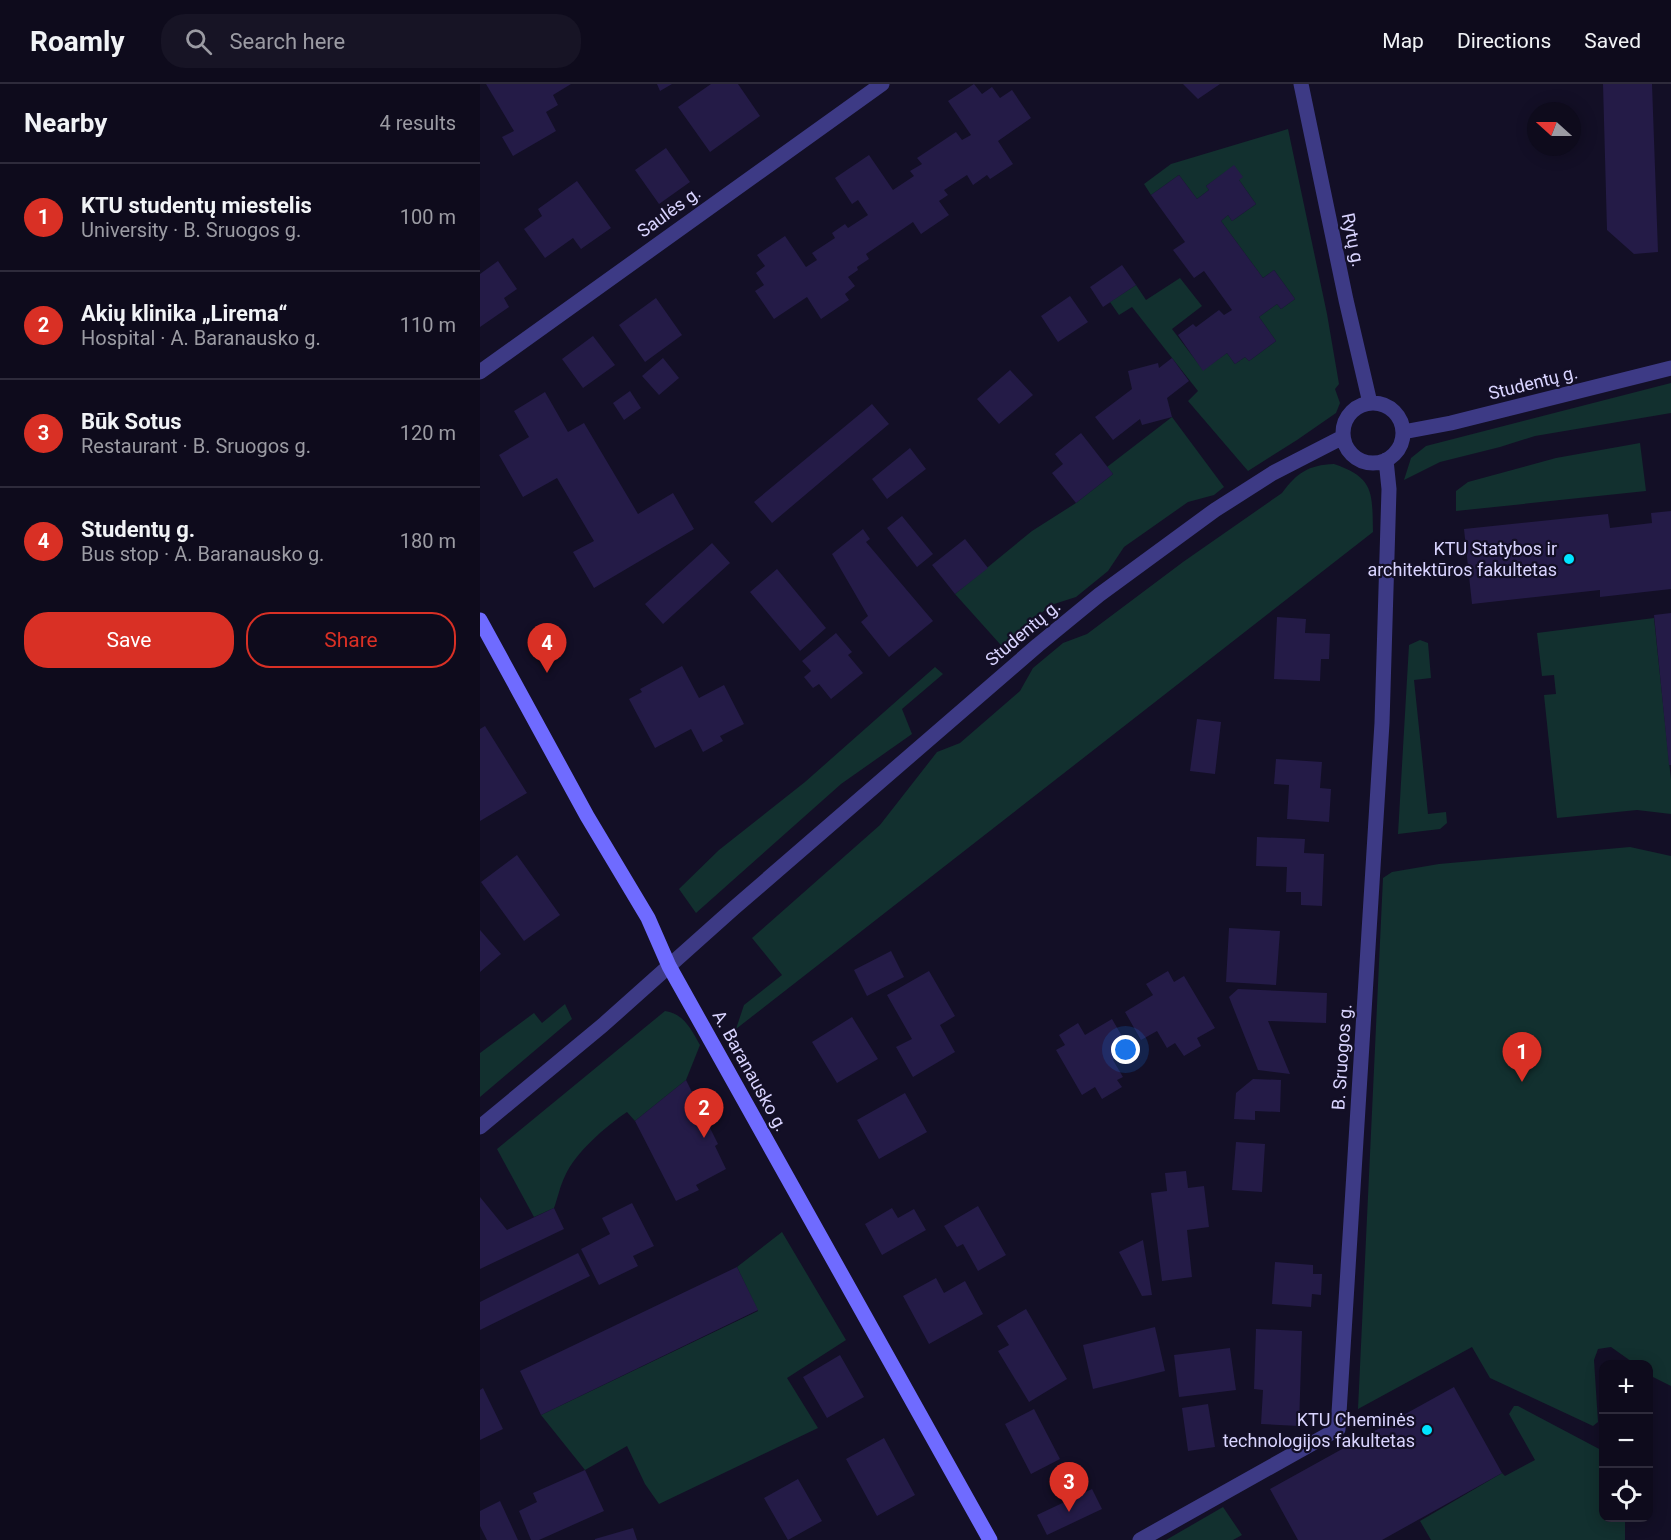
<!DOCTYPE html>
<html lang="en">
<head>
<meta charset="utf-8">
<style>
	:root { --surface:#0e0b1c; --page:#171425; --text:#f1f3f6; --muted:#9b9ba3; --line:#2e2b3b; --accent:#d93025 }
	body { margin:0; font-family:Roboto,sans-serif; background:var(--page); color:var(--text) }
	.controls { position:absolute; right:18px; bottom:18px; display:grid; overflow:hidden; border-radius:12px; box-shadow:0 3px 15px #0003 }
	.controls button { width:54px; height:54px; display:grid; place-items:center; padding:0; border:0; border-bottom:2px solid var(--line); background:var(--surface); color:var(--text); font:30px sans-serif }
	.compass { position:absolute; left:1047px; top:18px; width:54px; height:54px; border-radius:50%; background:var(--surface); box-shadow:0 3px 15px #0003; rotate:291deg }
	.you { position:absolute; left:646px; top:966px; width:21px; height:21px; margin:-15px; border:4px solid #fff; border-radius:50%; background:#1a73e8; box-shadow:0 0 0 9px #1a73e833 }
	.badge { display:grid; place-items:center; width:39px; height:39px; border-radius:50%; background:var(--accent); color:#fff; font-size:20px; font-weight:700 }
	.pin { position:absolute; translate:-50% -50px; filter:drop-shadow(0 2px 3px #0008) }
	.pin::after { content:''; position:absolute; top:32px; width:21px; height:18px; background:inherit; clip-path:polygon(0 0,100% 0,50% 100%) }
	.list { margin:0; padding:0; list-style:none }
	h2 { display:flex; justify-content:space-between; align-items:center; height:78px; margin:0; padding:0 24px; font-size:26px }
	h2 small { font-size:20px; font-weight:400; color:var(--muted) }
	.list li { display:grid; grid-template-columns:39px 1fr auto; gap:18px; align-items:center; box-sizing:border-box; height:108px; padding:0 24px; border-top:2px solid var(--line) }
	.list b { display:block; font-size:22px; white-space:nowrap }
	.list p { margin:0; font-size:20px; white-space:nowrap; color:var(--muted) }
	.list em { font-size:20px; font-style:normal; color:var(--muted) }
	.actions { display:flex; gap:12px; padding:18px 24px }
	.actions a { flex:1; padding:14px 0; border:2px solid var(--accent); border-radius:24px; text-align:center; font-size:21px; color:var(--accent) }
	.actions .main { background:var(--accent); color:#fff }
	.icon { flex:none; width:33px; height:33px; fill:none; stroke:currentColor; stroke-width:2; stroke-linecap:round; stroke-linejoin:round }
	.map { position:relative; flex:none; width:1191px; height:1456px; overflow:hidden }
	header { display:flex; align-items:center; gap:36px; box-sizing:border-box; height:84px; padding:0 30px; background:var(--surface); border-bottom:2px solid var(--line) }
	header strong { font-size:28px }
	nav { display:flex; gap:33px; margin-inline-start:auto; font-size:21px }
	.search { width:420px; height:54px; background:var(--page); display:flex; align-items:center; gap:15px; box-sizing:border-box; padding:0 21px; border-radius:24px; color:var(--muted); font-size:22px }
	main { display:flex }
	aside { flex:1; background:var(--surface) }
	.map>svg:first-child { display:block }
	.green { fill:#12302f }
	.building { fill:#241b47 }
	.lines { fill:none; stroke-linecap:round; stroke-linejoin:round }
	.street { stroke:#3d3a85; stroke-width:15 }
	.secondary { stroke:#6f6bff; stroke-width:15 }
	.poi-dot { fill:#00e5ff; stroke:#130f26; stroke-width:2 }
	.labels { text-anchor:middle; stroke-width:4.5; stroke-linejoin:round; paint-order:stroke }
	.street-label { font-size:18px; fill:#d9d4ff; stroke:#130f26 }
	.poi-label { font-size:18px; fill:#d9d4ff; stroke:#130f26; text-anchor:end }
</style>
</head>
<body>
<header>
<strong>Roamly</strong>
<div class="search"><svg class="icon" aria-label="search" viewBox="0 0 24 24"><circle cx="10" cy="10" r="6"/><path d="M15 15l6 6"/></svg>Search here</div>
<nav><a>Map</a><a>Directions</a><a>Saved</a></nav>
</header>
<main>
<aside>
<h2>Nearby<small>4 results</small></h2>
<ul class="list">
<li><span class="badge">1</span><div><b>KTU studentų miestelis</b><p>University · B. Sruogos g.</p></div><em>100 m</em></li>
<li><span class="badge">2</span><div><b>Akių klinika „Lirema“</b><p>Hospital · A. Baranausko g.</p></div><em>110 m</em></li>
<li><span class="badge">3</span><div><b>Būk Sotus</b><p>Restaurant · B. Sruogos g.</p></div><em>120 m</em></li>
<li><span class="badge">4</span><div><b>Studentų g.</b><p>Bus stop · A. Baranausko g.</p></div><em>180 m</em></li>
</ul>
<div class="actions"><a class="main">Save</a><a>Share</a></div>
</aside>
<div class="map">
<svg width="1191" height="1456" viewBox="0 0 1191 1456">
	<rect width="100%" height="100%" fill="#130f26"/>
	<!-- green -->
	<path class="green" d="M808,45L847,230L859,300L855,305L860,319L856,329L817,356L768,387L708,317L718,307L652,223L639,231L630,218L656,201L666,216L700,194L722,222L692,245L723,286L747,269L755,280L765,273L769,277L796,257L779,233L797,220L801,225L815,215L794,186L783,194L741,137L748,131L752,137L776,120L759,96L754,82L726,102L729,106L717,115L699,91L671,111L664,100L691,80Z
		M1191,299V329L1055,352L1020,363L960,378L924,396L931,374L946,362Z
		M692,333L744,403L734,411L708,418L644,463L628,487L596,513L571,521L548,540L536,561L528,569L475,510L552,447L596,419L633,390L627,383Z
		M1160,359L1166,407L976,427V407L988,398L1076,374Z
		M854,380C895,394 892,409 893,448L256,945L264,921L302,891L272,854L400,741L457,668L480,659L540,607L553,584L583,559L607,550L703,478L802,409C817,389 828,381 854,380Z
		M1174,534L1191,696V730L1157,726L1077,734L1064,611L1076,610L1074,591L1062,592L1057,549Z
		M940,556L948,559L951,594L934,596L948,730L966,728L967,739L960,745L918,750L929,561Z
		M455,583L463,590L422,625L432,650L361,700L216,829L199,805L239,766L325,698Z
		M1150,763L1191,772V1302L1169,1291L1168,1280H1155L1131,1263L1118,1265L1114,1276L1118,1338L1113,1342L1010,1294L992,1263L878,1325L903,794L912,788L959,780Z
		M85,920L92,935L0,1013V969L54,929L62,939Z
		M185,927C204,930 211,945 220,961L206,996L155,1037L147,1028C126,1042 95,1069 85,1092C80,1102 78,1113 74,1124L54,1133L17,1065Z
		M302,1148L366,1256L307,1294L338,1344L179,1420L165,1400L147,1362L105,1386L61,1331L278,1227L257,1183Z
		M1034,1322H1038L1123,1367L1124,1434H1145V1456H951L940,1437L1022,1389L1025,1392L1055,1376L1029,1330Z
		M743,1423L762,1451L753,1456H686Z"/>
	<!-- building -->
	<path class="building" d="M6,0H91L73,11L78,21L66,28L76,47L33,72L22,53L34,47Z
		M177,0H192L180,7Z
		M231,0H258L280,32L230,68L198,23Z
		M494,0L502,10L512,3L520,14L532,6L551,34L518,57L533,80L510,95L507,91L493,101L487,91L464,106L468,111L459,117L469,131L441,150L433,138L386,170L389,175L377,183L378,186L368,193L375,202L365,210L369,216L341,235L327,213L294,235L275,207L284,201L276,189L285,182L277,171L305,152L326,183L337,176L332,169L355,154L352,149L365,140L368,144L388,131L378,116L372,120L355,94L389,71L413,106L434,92L430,87L442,80L437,74L476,48L482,56L491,51L468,17Z
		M703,0H740L718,15Z
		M1123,0H1172L1178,168L1154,170L1127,146Z
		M186,64L210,98L179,120L155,86Z
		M754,81L763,93L759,96L776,120L752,137L748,131L741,137L783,194L794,186L815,215L801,225L797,220L779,233L796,257L769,277L765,273L755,280L747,269L723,287L698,251L713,240L716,243L739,226L744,231L752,226L724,187L714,194L693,166L705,158L671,111L699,91L717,115L729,106L726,102Z
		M97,97L131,144L101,165L93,154L65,174L44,145L62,132L58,125Z
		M18,177L37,205L24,214L29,223L0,243V190Z
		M642,181L656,201L623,223L610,203Z
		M590,212L608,238L578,258L561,232Z
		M176,214L202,251L165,278L139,241Z
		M113,252L135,281L103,304L82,275Z
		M183,274L199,294L179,311L162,292Z
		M692,274L709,297L687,314L692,333L662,341L660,335L633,356L615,333L652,305L648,287L678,279L679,284Z
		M530,286L553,311L519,340L497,315Z
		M150,307L161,324L144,336L133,319Z
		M65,308L88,348L104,339L158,430L193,409L214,445L114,504L93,468L114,457L77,394L43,413L19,371L49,353L34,327Z
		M392,320L409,340L292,439L274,418Z
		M601,349L633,390L596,419L572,389L583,380L575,370Z
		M430,364L446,385L407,415L392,395Z
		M1191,427V505L1120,513V506L992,520L984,445L1128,430L1130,444L1172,439L1171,429Z
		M422,432L453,470L437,483L407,444Z
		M383,445L390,455L386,458L453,537L409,573L381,538L388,532L352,470Z
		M485,455L508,484L475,510L452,481Z
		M232,459L250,479L183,540L165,520Z
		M297,485L346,544L320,567L270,508Z
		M1191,529V681H1189L1174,531Z
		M797,533L826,535L825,549L850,550L849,575H841L840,597L794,595Z
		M356,549L372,568L368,571L383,589L351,615L339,600L333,604L324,593L331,587L322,577Z
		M202,582L219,614L244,601L264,640L240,652L243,657L223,668L211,645L175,664L149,615L162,608L160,605Z
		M717,635L741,638L735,690L710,687Z
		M5,642L47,709L0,737V645Z
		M796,675L842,678L840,704L851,705L849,738L807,735L809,701L794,700Z
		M777,753L825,755L824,769L844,770L842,822L821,821V808H806L807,783L776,782Z
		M37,771L80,831L44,857L1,798Z
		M749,844L800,847L796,901L746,898Z
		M0,846L21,870L0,888Z
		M411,867L424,893L387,912L374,886Z
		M449,887L475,932L460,941L475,968L433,993L416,963L432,955L407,911Z
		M688,887L694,898L704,892L735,944L717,954L721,962L704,972L695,959L687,964L677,947L661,956L645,928L673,911L666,900Z
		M758,905L847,909L846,939L788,937L810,990L778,986L749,913Z
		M372,933L398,975L357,999L332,958Z
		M632,935L650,966L633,976L643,993L637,996L642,1003L622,1015L615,1003L602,1011L576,966L585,961L579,951L598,939L605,951Z
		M773,995L801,996L800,1028L775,1027V1036L754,1035L756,1009Z
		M206,996L238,1060L235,1062L246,1085L216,1101L219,1106L196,1117L155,1037Z
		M425,1009L447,1048L399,1075L377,1036Z
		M756,1058L785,1060L782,1108L752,1106Z
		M706,1087L708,1104L724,1102L729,1143L707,1146L712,1193L682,1197L671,1109L687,1107L685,1089Z
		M0,1113L27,1146L74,1124L84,1145L0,1185Z
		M152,1119L174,1162L153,1172L158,1182L119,1201L101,1165L130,1150L122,1134Z
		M498,1122L526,1171L498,1187L483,1160L477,1163L464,1142Z
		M412,1124L418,1134L434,1125L446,1146L402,1171L385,1140Z
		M663,1156L672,1211L662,1212L639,1168Z
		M98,1169L110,1192L0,1246V1218Z
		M795,1178L833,1181V1190H842L841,1211L832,1210L831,1223L792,1220Z
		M257,1183L278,1226L61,1331L40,1287Z
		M456,1194L464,1209L485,1197L503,1230L449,1260L423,1212Z
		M546,1225L587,1295L549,1318L518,1267L529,1261L517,1242Z
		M675,1243L685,1287L613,1305L603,1261Z
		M776,1245L822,1247L819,1342L781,1340L783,1306L774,1305Z
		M750,1264L756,1306L699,1313L694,1271Z
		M360,1271L384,1313L347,1334L323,1293Z
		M974,1303L1022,1389L902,1456H818L790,1405Z
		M3,1304L23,1345L0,1356V1306Z
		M728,1320L735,1363L708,1367L702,1324Z
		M554,1325L580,1375L551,1390L525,1340Z
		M404,1354L435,1411L397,1432L366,1375Z
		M105,1386L124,1427L59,1456H51L39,1427L57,1418L53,1409Z
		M318,1395L342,1437L308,1456L284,1414Z
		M612,1405L622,1425L567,1451L557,1431Z
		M20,1417L38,1456H7L0,1442V1427Z
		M153,1444L157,1456H115V1455Z"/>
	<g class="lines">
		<!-- street -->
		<path class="street" d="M821,0L866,216L890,319
			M0,288L402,0
			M863 349a30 30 0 1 1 60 0a30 30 0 1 1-60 0Z
			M923,348L971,339L1191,284
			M0,1043L123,941L254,824L558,561L619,511L735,426L793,389L863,353
			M660,1456L858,1345L902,639L909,405L906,376"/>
		<!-- secondary -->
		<path class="secondary" d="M0,536L107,732L168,834L189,882L510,1456"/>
	</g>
	<!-- markers -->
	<g class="poi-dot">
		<circle cx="1089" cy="475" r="6"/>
		<circle cx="947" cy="1346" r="6"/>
	</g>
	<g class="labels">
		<!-- street labels -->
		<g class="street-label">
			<text transform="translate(189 128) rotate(-36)" y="6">Saulės g.</text>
			<text transform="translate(873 156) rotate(78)" y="6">Rytų g.</text>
			<text transform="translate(1053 299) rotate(-14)" y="6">Studentų g.</text>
			<text transform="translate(543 549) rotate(-40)" y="6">Studentų g.</text>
			<text transform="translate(862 973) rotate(-86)" y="6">B. Sruogos g.</text>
			<text transform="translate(270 987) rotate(61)" y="6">A. Baranausko g.</text>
		</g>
		<!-- poi labels -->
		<g class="poi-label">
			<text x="1077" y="471">KTU Statybos ir<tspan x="1077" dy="21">architektūros fakultetas</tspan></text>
			<text x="935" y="1342">KTU Cheminės<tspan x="935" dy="21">technologijos fakultetas</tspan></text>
		</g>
	</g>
</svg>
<div class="controls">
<button>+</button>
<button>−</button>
<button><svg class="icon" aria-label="locate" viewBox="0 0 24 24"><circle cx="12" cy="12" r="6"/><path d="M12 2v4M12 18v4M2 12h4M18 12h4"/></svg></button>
</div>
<svg class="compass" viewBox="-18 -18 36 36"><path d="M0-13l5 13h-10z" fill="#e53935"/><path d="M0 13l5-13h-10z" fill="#9b9ba3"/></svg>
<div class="you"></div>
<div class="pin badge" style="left:1042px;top:998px">1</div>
<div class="pin badge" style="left:224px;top:1054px">2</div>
<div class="pin badge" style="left:589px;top:1428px">3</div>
<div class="pin badge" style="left:67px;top:589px">4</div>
</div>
</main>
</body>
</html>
